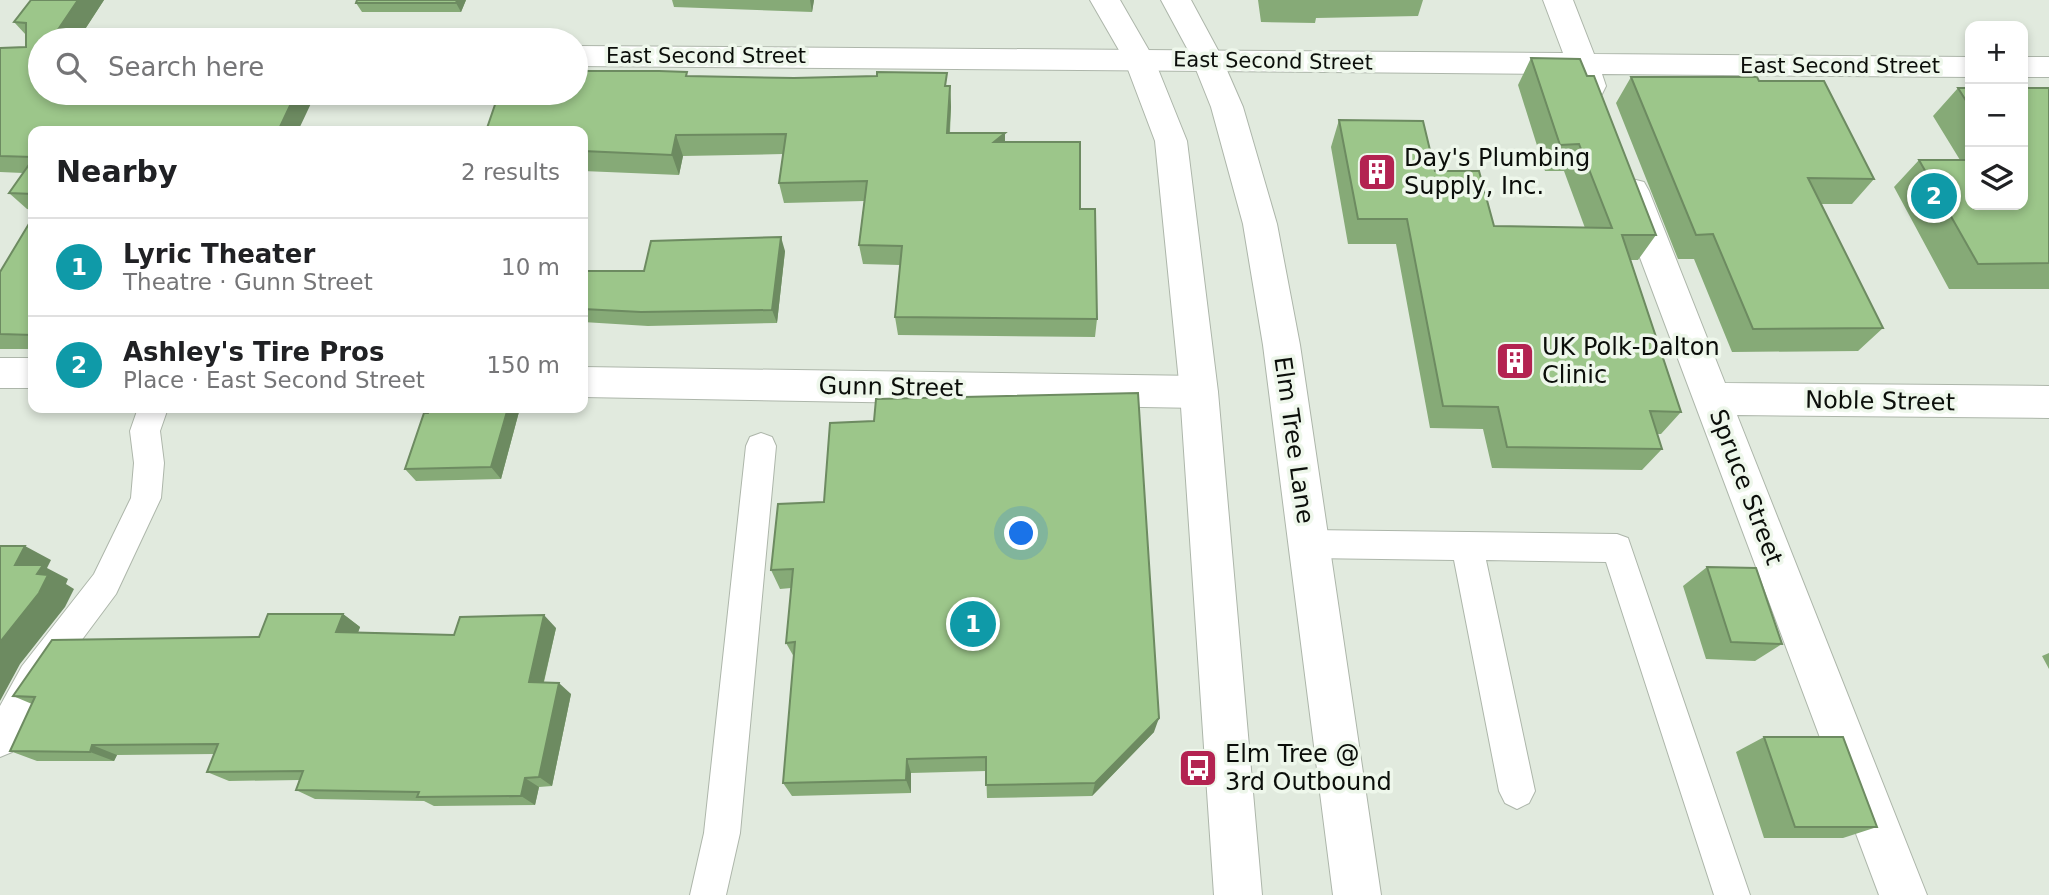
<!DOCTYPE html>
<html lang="en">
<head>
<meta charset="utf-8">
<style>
	:root { --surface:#fff; --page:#f2f2f2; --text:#202124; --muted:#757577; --line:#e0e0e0; --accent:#b32351 }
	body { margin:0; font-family:"DejaVu Sans",sans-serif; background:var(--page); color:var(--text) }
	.controls { position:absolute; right:21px; top:21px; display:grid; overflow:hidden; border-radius:14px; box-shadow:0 4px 10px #0003 }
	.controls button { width:63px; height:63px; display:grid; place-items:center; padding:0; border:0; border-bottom:2px solid var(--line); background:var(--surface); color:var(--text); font:35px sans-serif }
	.you { position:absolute; left:1022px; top:534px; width:24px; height:24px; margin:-18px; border:5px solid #fff; border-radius:50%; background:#1a73e8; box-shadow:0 0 0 10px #1a73e833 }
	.badge { display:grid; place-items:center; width:46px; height:46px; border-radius:50%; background:var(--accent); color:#fff; font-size:23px; font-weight:700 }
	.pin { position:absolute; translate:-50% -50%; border:4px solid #fff; box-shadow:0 2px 7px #0006 }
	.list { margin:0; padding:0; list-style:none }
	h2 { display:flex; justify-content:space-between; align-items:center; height:91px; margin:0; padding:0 28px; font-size:30px }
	h2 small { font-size:23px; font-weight:400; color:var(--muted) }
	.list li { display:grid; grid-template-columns:46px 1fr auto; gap:21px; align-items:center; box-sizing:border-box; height:98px; padding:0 28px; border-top:2px solid var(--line) }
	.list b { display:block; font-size:26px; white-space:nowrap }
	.list p { margin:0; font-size:23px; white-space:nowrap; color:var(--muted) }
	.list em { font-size:23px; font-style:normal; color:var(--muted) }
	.icon { flex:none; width:38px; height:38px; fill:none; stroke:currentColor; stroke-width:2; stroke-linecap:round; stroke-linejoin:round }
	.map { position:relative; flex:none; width:2049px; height:895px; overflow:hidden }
	.search { position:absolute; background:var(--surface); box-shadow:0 4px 10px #0003; left:28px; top:28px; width:560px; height:77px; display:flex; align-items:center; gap:18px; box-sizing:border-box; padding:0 24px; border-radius:38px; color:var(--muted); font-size:26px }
	.panel { position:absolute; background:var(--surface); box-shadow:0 4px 10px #0003; left:28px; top:126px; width:560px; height:287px; border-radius:14px }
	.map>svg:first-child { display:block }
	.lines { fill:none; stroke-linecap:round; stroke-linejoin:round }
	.lane-casing { stroke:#adb6aa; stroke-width:2 }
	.street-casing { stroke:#adb6aa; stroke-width:2 }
	.secondary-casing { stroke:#adb6aa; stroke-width:2 }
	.lane { fill:#fff; fill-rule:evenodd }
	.street { fill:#fff; fill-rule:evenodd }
	.secondary { fill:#fff; fill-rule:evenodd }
	.wall { fill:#86aa77 }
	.shaded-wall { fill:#6d8b61 }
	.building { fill:#9cc68a; stroke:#6d8b61; stroke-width:2 }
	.labels { text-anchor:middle; stroke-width:7; stroke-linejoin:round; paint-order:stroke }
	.far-street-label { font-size:21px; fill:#0b0e0a; stroke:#eef7eb }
	.poi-label { font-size:24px; fill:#0b0e0a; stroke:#eef7eb; text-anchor:start }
	.street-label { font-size:24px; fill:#0b0e0a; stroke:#eef7eb }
</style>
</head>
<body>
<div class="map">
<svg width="2049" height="895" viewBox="0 0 2049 895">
	<rect width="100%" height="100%" fill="#e1eade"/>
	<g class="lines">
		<!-- lane casing -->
		<g class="lane-casing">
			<path id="lane" d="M138,408H168L160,431L164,463L161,498L116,594L46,688L12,752L0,757V706L22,666L94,574L131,498L134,463L130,431Z
				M761,433L772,437L776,446L740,833L726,895H690L704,833L746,446L750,437Z
				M1309,530L1617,534L1628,538L1750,895H1714L1606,562L1486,560L1535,791L1529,803L1517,809L1505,803L1499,791L1454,560L1309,558L1298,554L1293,544L1298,534Z"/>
		</g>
		<!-- street casing -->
		<g class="street-casing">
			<path id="street" d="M1543,0H1573L1594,54L1970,57V77L1602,74L1606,86L1602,94L1591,97L1580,94L1571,74L576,66V46L1563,53Z
				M2023,57H2049V77H2023Z
				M1632,179L1644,182L1649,191L1725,383L2049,386V418L1737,415L1927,895H1879L1615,191L1620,182Z
				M0,358H33V388H0Z
				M583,367L1199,376L1212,381L1218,392L1212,403L1199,408L583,397Z"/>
		</g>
		<!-- secondary casing -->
		<g class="secondary-casing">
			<path id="secondary" d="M1090,0H1120L1154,59L1187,141L1218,392L1262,895H1214L1180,392L1155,141L1124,59Z
				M1161,0H1191L1219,52L1243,107L1277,224L1300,345L1381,895H1333L1263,345L1243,224L1211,107L1189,52Z"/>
		</g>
		<!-- lane -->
		<use href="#lane" class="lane"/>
		<!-- street -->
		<use href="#street" class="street"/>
		<!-- secondary -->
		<use href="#secondary" class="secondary"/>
	</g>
	<!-- wall -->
	<path class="wall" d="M31,0H104L78,40H40V93H313L315,95L33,131V210L27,209L9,193L23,173L0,172V48L26,47V35L14,22Z
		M357,0H466L461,12H362L356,3Z
		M672,0H814L812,12L674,7Z
		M1258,0H1423L1418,16L1316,18L1315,23L1261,22Z
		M1531,58L1587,76L1656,235L1638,260H1630L1681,412L1661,434H1657L1662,449L1642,470L1492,468L1483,429L1430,428L1396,244H1348L1331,147L1339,120L1435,171L1494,226L1585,228L1564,171H1545L1518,85Z
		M688,76L950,86L951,107L950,133L1005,142L1080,209L1097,319L1095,337L898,335L895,317L900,265L863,264L859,245L864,201L784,203L779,183L783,154L683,156L679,175L583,171V131Z
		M1631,77L1759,81L1874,179L1852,204H1821L1883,328L1858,351L1732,352L1694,259H1678L1616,103Z
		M1958,88H1970V205H2023L2049,88V289H1949L1894,187L1919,160H1960L1933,116Z
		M33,217V349H0V272Z
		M785,251L777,323L648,326L583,322V271H644Z
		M430,408H520L501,479L416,481L405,469Z
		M778,504L1154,732L1092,796L987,798L986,771L911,773V793L792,796L783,783L794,657L786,643L791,588L780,589L771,570Z
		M1707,567L1782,644L1755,661L1706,659L1683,586Z
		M343,614L360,627L358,632L454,635L556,628L544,682L571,694L552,786L539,787L535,805L434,806L424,801L315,799L296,790L299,780L229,781L207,772L214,754L117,755L114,761H37L10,751L32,704L13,696L259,637Z
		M2049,653V669L2042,656Z
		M1764,737L1877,827L1843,838H1764L1736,752Z"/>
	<!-- shaded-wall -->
	<path class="shaded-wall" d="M78,0H104L78,40H51Z
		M457,0H466L461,12L456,3Z
		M810,0H814L812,12Z
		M40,57V77L32,69Z
		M950,86L951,107L948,153L947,133Z
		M296,93H313L315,95L298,131H278Z
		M1005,133V154L994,142Z
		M676,135L683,156L679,175L672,155Z
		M781,237L785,251L777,323L772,310Z
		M508,408H520L501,479L491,467Z
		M25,546L51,560L47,568L68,579L66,584L74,589L65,607L20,664L0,701V642L15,565Z
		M343,614L360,627L354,644L336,632Z
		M544,615L556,628L541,693L529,682Z
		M559,683L571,694L552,786L539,777Z
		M1159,718L1154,732L1092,796L1095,783Z
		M92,745L117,755L114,761L90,752Z
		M907,759L911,773V793L906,780Z
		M525,778L539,787L535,805L521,796Z"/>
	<!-- building -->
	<path class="building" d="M31,0H78L51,40H40V57L32,69H40V93H296L278,131H33V157L0,156V48L26,47V23L14,22Z
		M357,0H457L456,3H356Z
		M1531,58L1580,59L1587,76H1594L1656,235H1622L1681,412L1650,411L1662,449L1507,447L1498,407L1443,406L1407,219H1358L1339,120L1423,121L1435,171H1479L1494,226L1612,228L1579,144L1560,145Z
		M576,71H659L687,72L686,76L794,78L877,76V72L947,73L945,86H950L947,133H1005L994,142H1080V209H1095L1097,319L895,317L902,246L859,245L867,181L779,183L786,134L676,135L672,155L583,151V131H486L499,93H576Z
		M1631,77H1757L1759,81H1824L1874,179L1808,178L1883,328L1753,329L1713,234L1696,235Z
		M1958,88H1970V107Z
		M2023,88H2049V263L1978,264L1919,160H1970V205H2023Z
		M33,159V194L9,193Z
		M33,217V335L0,334V272Z
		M781,237L772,310L641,312L583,309V271H644L651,241Z
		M1138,393L1159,718L1095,783L986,785V757L907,759L906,780L783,783L795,642L786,643L793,569L771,570L778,504L824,502L830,423L874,421L876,399Z
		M430,408H508L491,467L405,469L424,413H428Z
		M0,546H25L15,565H43L37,574L48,575L39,593L0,642Z
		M1707,567L1756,568L1782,644L1731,642Z
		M268,614H343L336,632L454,635L460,617L544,615L529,682L559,683L539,777L525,778L521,796L417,797L419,792L296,790L303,771L207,772L218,744L92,745L90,752L10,751L35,697L13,696L52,640L259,637Z
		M1764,737H1843L1877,827H1795Z"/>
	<!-- icons -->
	<defs>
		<g id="building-square" transform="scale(2.0125)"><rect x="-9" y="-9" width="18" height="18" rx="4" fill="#b32351" stroke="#eef7eb"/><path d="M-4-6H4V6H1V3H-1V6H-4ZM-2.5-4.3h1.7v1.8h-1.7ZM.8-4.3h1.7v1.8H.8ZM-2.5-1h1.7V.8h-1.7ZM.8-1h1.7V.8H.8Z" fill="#fff"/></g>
		<g id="bus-square" transform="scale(2.0125)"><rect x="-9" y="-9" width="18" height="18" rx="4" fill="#b32351" stroke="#eef7eb"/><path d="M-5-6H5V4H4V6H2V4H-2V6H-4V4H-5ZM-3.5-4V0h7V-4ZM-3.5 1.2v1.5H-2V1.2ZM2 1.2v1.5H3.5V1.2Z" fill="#fff"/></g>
	</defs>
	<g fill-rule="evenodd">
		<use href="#building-square" x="1377" y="172"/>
		<use href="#building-square" x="1515" y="361"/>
		<use href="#bus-square" x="1198" y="768"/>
	</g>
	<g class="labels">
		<!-- far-street labels -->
		<g class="far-street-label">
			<text x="706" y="63">East Second Street</text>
			<text transform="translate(1273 61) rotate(1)" y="7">East Second Street</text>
			<text x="1840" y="73">East Second Street</text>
		</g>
		<!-- poi labels -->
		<g class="poi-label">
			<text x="1404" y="166">Day's Plumbing<tspan x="1404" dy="28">Supply, Inc.</tspan></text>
			<text x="1542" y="355">UK Polk-Dalton<tspan x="1542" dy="28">Clinic</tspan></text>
			<text x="1225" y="762">Elm Tree @<tspan x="1225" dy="28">3rd Outbound</tspan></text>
		</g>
		<!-- street labels -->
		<g class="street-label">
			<text transform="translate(891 387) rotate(1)" y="8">Gunn Street</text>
			<text transform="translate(1880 401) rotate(1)" y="8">Noble Street</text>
			<text transform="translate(1294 440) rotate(82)" y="8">Elm Tree Lane</text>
			<text transform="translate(1746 487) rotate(69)" y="8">Spruce Street</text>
		</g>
	</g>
</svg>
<div class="controls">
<button>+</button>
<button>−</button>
<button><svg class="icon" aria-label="layers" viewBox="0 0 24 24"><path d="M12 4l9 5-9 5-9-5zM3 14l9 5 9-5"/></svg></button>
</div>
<div class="you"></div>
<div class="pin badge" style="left:973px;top:624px;background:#0f9aa8">1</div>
<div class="pin badge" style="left:1934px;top:196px;background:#0f9aa8">2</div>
<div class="search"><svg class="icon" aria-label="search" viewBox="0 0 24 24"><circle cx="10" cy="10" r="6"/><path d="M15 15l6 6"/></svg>Search here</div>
<section class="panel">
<h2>Nearby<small>2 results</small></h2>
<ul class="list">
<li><span class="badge" style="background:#0f9aa8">1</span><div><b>Lyric Theater</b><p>Theatre · Gunn Street</p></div><em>10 m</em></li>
<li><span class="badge" style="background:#0f9aa8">2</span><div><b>Ashley's Tire Pros</b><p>Place · East Second Street</p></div><em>150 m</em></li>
</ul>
</section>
</div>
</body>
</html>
